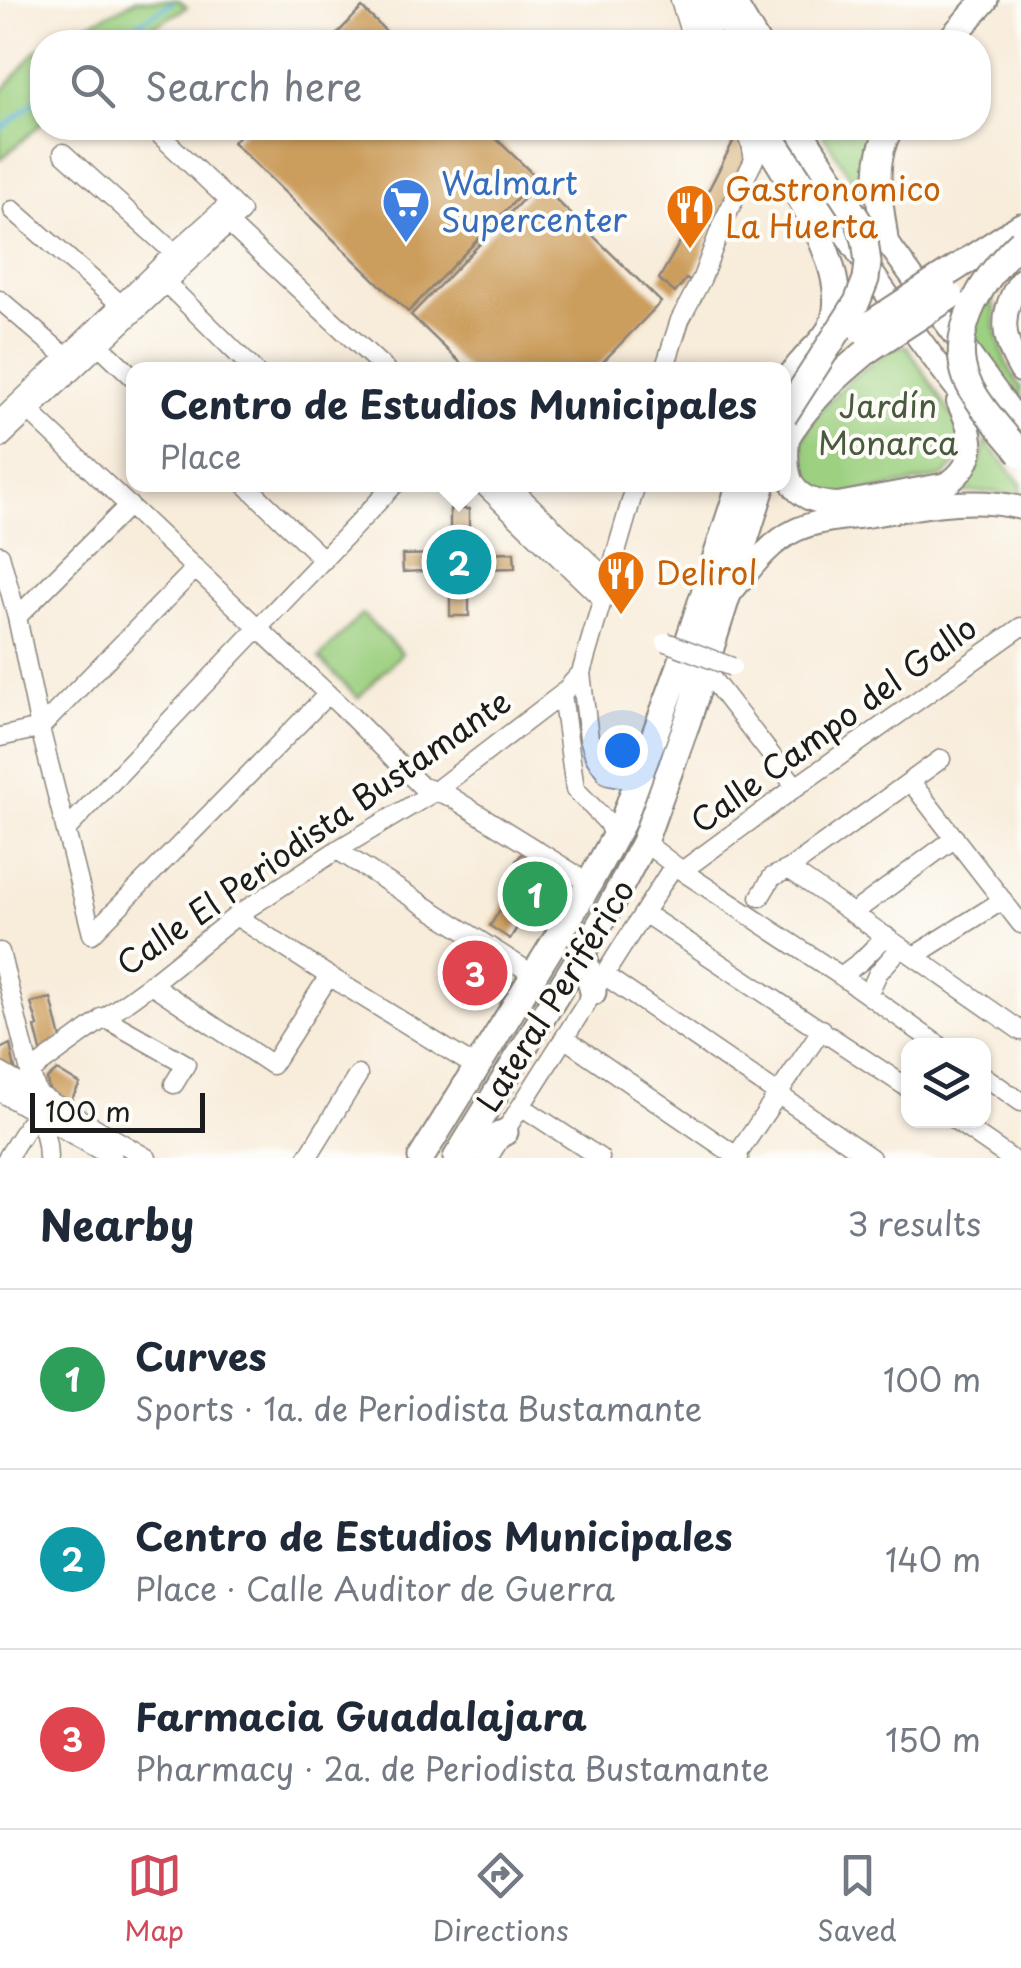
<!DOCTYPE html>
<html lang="en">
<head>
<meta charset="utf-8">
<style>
	:root { --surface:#fff; --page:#f6f6f7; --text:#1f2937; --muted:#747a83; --line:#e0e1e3; --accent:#d1495b }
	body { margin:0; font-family:"Playpen Sans",sans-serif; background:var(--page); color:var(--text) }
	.controls { position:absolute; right:30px; bottom:30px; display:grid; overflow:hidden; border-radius:20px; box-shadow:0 2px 8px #0004 }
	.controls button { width:90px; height:90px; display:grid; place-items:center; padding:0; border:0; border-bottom:2px solid var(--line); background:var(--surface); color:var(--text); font:50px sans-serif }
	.scale { position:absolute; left:30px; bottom:25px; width:175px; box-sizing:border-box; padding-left:10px; border:5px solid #1c1c1c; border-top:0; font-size:28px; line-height:35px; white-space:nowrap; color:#1c1c1c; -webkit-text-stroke:8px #fdfcf7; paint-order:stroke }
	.you { position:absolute; left:622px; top:750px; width:35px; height:35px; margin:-25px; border:8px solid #fff; border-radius:50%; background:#1a73e8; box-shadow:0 0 0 15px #1a73e833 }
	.badge { display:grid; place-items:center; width:65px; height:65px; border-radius:50%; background:var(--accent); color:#fff; font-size:32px; font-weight:700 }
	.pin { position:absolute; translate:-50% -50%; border:5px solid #fff; box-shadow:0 2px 10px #0006 }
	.popup { position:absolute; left:126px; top:362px; width:665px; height:130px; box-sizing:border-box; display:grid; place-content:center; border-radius:20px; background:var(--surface); filter:drop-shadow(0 2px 8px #0005); font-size:32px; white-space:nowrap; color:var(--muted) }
	.popup b { font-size:38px; color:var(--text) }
	.popup::after { content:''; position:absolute; left:50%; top:100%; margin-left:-20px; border:20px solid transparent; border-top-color:var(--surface) }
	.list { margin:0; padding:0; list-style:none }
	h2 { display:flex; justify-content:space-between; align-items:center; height:130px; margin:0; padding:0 40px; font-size:42px }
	h2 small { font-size:32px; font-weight:400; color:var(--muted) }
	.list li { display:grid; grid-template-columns:65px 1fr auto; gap:30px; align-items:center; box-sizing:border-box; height:180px; padding:0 40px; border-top:2px solid var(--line) }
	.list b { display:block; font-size:38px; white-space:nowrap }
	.list p { margin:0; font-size:32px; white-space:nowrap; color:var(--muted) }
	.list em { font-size:32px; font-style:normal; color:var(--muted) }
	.icon { flex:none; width:55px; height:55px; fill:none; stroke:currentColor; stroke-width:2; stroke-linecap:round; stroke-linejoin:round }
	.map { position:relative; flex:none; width:1021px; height:1158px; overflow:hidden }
	.search { position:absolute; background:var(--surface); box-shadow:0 2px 8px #0004; left:30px; right:30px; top:30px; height:110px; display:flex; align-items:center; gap:25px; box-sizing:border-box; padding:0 35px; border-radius:40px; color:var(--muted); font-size:38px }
	.sheet { height:670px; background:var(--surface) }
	nav { display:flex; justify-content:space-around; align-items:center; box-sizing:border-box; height:140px; border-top:2px solid var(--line); background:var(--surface); font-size:28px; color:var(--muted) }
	nav a { display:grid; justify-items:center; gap:5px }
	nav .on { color:var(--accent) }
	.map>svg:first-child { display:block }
	.green { fill:#9dd081; stroke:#5c764e; stroke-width:2.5 }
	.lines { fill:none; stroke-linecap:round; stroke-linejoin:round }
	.stream { stroke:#65b6e0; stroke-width:4 }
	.building { fill:#cc9e5d }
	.minor-casing { stroke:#8a847b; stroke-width:21 }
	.major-casing { stroke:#8a847b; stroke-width:26 }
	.highway-casing { stroke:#8a847b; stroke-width:29 }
	.minor { stroke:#fff; stroke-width:18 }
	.major { stroke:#fff; stroke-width:22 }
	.highway { stroke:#fff; stroke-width:25 }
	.minor-bridge-casing { stroke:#8a847b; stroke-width:21; stroke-linecap:butt }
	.highway-bridge-casing { stroke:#8a847b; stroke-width:29; stroke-linecap:butt }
	.minor-bridge { stroke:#fff; stroke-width:18 }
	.highway-bridge { stroke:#fff; stroke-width:25 }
	.labels { text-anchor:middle; stroke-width:8; stroke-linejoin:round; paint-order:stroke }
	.shop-label { font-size:32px; fill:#366cbe; stroke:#fdfcf7; text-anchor:start }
	.food-label { font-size:32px; fill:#c56008; stroke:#fdfcf7; text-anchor:start }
	.park-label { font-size:32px; fill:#495b3f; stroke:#fdfcf7 }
	.street-label { font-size:32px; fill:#1c1c1c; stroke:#fdfcf7 }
</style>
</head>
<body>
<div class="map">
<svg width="1021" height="1158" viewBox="0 0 1021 1158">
	<rect width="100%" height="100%" fill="#fdfcf7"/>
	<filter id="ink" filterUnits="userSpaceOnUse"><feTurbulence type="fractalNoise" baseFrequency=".01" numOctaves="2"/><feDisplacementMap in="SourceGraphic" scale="20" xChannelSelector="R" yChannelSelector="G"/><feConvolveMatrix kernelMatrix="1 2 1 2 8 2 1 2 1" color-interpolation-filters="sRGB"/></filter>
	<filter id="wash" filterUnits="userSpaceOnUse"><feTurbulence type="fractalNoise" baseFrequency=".0048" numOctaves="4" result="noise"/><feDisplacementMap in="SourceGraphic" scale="40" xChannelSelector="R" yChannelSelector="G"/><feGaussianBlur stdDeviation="2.25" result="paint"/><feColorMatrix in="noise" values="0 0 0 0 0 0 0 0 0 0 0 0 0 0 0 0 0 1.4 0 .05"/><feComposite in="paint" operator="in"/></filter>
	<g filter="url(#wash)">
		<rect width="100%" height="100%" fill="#f8ecda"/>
		<!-- green -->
		<path class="green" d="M136,0H178L187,7L128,42H53Z
			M42,48V123L0,160V94L35,52Z
			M819,128H877C862,157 865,181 873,212Z
			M977,291L990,294L995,311V326L1006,363L1021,388V413L948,310Z
			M907,346L963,433L959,460L943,477L839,497L801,486L796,448L820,411L849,380L894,347Z
			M985,440L1021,484V499L993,492H953C971,478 984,463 985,440Z
			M362,614L402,653L358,698L319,658Z"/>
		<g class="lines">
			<!-- stream -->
			<path class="stream" d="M107,42L172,3
				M0,130L42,96"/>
		</g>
		<g id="blocks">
			<!-- building -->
			<path class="building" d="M362,8L397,42H329Z
				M247,128H485L537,178L408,312L233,142Z
				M737,134L748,160L720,217L700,207Z
				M539,183L661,302L597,368L599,370H468L411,315Z
				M697,212L715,222L691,282L686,279L675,293L659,279Z
				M450,509H469V546L475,553L514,552L515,568L476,569L469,576V616H450V578L443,570L403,572L402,555L445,554L450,549Z
				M529,845L566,872L556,888L516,861Z
				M506,901L526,913L510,939L490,926Z
				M470,947L501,967L480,998L450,979Z
				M51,998L61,1039L42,1055L35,1027L38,1026L31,1003Z
				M10,1044L16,1075L0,1066V1049Z
				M57,1070L80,1084L69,1104L51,1094L48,1086L47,1079Z"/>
		</g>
	</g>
	<g filter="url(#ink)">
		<use href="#blocks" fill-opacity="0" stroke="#8a847b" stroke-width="2.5"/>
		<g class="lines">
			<!-- minor casing -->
			<g class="minor-casing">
				<path id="minor" d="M680,0L689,29L697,42
					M63,153L181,259
					M13,210L127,310
					M229,224L386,370
					M165,282L254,370
					M0,300L72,362
					M98,344L134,378
					M664,370L680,320L702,278L723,222L754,160L751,144L742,128
					M29,411L350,715L421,786L451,797L589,883
					M0,420L174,253L231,202
					M0,439L241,212L159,134
					M245,484L324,560
					M482,484L602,599
					M508,484L607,579
					M636,484L581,673L589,738L595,757L608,775L625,778L635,771L640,762
					M0,555L17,617L40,728L92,934
					M17,617L129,505
					M705,670L796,787
					M562,694L575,789L607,822L614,837
					M0,737L40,728L196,568
					M911,782L1021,924
					M66,830L395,484
					M644,842L682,871L841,976L940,1046
					M337,850L534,975
					M789,869L1021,1031
					M682,871L796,787L1021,627
					M760,897L772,877L789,869L941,759
					M644,913L908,1088
					M853,913L955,838
					M236,916L329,976L476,1067
					M92,934L328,694
					M0,952L30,1072L38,1095L36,1112L7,1158
					M914,956L1003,900
					M604,975L871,1158
					M841,976L861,961L886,936
					M151,984L272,1065L329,976
					M868,995L878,973L901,947
					M103,1017L186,1064L174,1084
					M564,1038L739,1158
					M0,1072L147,1158
					M30,1072L151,984L236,916L337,850L434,792L562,694L581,673
					M984,1076L1021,1102
					M0,1092L113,1158
					M521,1106L600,1158
					M36,1112C44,1127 48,1140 48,1158
					M955,1120L1010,1158
					M307,1158L358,1075
					M488,1158L674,865
					M735,1158L822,1029"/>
			</g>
			<!-- major casing -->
			<g class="major-casing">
				<path id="major" d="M733,0L758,42
					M776,128C839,226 904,324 978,415
					M875,226L1021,425
					M1021,280C999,312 1001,338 1021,371
					M788,434C785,477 787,502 838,504L947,484C981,460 974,435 958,402
					M729,595C748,572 768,543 796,530C817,520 843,519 865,516C917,508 969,495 1021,508"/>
			</g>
			<!-- highway casing -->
			<g class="highway-casing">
				<path id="highway" d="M713,0L742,42
					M692,7L711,42
					M948,42L985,0
					M757,128C785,174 855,270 832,325C826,339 813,349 803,361C796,368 790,377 784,386
					M885,239C880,200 870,164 890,128
					M939,279L1021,226
					M784,442C806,403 837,376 871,348
					M583,952L593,992
					M421,1158L580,900L622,823L680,666L740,484
					M456,1158L606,914L644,842L688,720L763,484
					M457,1158L505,1132"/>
			</g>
			<!-- minor -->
			<use href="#minor" class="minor"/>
			<!-- major -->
			<use href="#major" class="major"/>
			<!-- highway -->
			<use href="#highway" class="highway"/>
			<!-- minor-bridge casing -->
			<g class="minor-bridge-casing">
				<path id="minor-bridge" d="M666,642L732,667"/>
			</g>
			<!-- highway-bridge casing -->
			<g class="highway-bridge-casing">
				<path id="highway-bridge" d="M1021,241C986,274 948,327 966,378C977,405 1003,431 1021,454
					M861,330L939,279
					M871,348L951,296
					M784,416L857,302L866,279L868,263L865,240L858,220L798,128"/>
			</g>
			<!-- minor-bridge -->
			<use href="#minor-bridge" class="minor-bridge"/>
			<!-- highway-bridge -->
			<use href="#highway-bridge" class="highway-bridge"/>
		</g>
	</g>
	<!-- icons -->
	<defs>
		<g id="supermarket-pin" transform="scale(2.5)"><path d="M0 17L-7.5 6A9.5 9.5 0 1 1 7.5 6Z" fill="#3f7fe0" stroke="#fdfcf7"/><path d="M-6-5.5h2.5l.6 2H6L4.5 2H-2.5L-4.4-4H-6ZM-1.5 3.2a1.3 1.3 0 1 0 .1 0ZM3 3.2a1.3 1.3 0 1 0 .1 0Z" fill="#fff"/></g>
		<g id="restaurant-pin" transform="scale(2.5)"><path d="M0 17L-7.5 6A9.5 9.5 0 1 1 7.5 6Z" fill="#e8710a" stroke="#fdfcf7"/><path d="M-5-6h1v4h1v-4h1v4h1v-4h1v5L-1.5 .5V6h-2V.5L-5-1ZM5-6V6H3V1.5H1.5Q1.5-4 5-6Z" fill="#fff"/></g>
	</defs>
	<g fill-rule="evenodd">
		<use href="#supermarket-pin" x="406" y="202"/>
		<use href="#restaurant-pin" x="690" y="208"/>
		<use href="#restaurant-pin" x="621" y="574"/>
	</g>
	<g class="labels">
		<!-- shop labels -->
		<g class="shop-label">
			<text x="441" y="195">Walmart<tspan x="441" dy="37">Supercenter</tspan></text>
		</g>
		<!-- food labels -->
		<g class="food-label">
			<text x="725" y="201">Gastronomico<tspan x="725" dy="37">La Huerta</tspan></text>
			<text x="656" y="585">Delirol</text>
		</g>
		<!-- park labels -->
		<g class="park-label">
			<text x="888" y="418">Jardín<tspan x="888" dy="37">Monarca</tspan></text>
		</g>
		<!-- street labels -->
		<g class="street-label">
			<text transform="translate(834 725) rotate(-36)" y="11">Calle Campo del Gallo</text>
			<text transform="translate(314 833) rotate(-35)" y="11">Calle El Periodista Bustamante</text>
			<text transform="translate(556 996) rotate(-58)" y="11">Lateral Periférico</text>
		</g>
	</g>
</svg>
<div class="controls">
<button><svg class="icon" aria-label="layers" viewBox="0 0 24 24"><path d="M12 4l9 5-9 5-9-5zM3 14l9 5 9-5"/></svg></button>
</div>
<div class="scale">100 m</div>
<div class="you"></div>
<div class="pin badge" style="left:535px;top:894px;background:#2e9e5b">1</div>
<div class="pin badge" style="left:459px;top:562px;background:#0f9aa8">2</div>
<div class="popup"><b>Centro de Estudios Municipales</b>Place</div>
<div class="pin badge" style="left:475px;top:973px;background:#e0444e">3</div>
<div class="search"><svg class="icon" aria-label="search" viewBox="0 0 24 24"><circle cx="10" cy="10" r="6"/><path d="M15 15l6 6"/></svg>Search here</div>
</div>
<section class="sheet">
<h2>Nearby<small>3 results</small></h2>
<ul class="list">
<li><span class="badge" style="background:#2e9e5b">1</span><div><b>Curves</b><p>Sports · 1a. de Periodista Bustamante</p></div><em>100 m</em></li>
<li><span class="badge" style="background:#0f9aa8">2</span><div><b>Centro de Estudios Municipales</b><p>Place · Calle Auditor de Guerra</p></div><em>140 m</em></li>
<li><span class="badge" style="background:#e0444e">3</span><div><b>Farmacia Guadalajara</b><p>Pharmacy · 2a. de Periodista Bustamante</p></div><em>150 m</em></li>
</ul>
</section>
<nav>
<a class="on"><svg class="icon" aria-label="map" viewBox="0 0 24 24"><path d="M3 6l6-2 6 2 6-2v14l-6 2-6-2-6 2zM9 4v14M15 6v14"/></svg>Map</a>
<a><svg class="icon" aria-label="directions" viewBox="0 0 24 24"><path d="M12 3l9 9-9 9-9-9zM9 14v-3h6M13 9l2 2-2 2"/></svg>Directions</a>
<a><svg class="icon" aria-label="saved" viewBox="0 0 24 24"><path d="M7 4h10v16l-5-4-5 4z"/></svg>Saved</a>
</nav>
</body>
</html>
